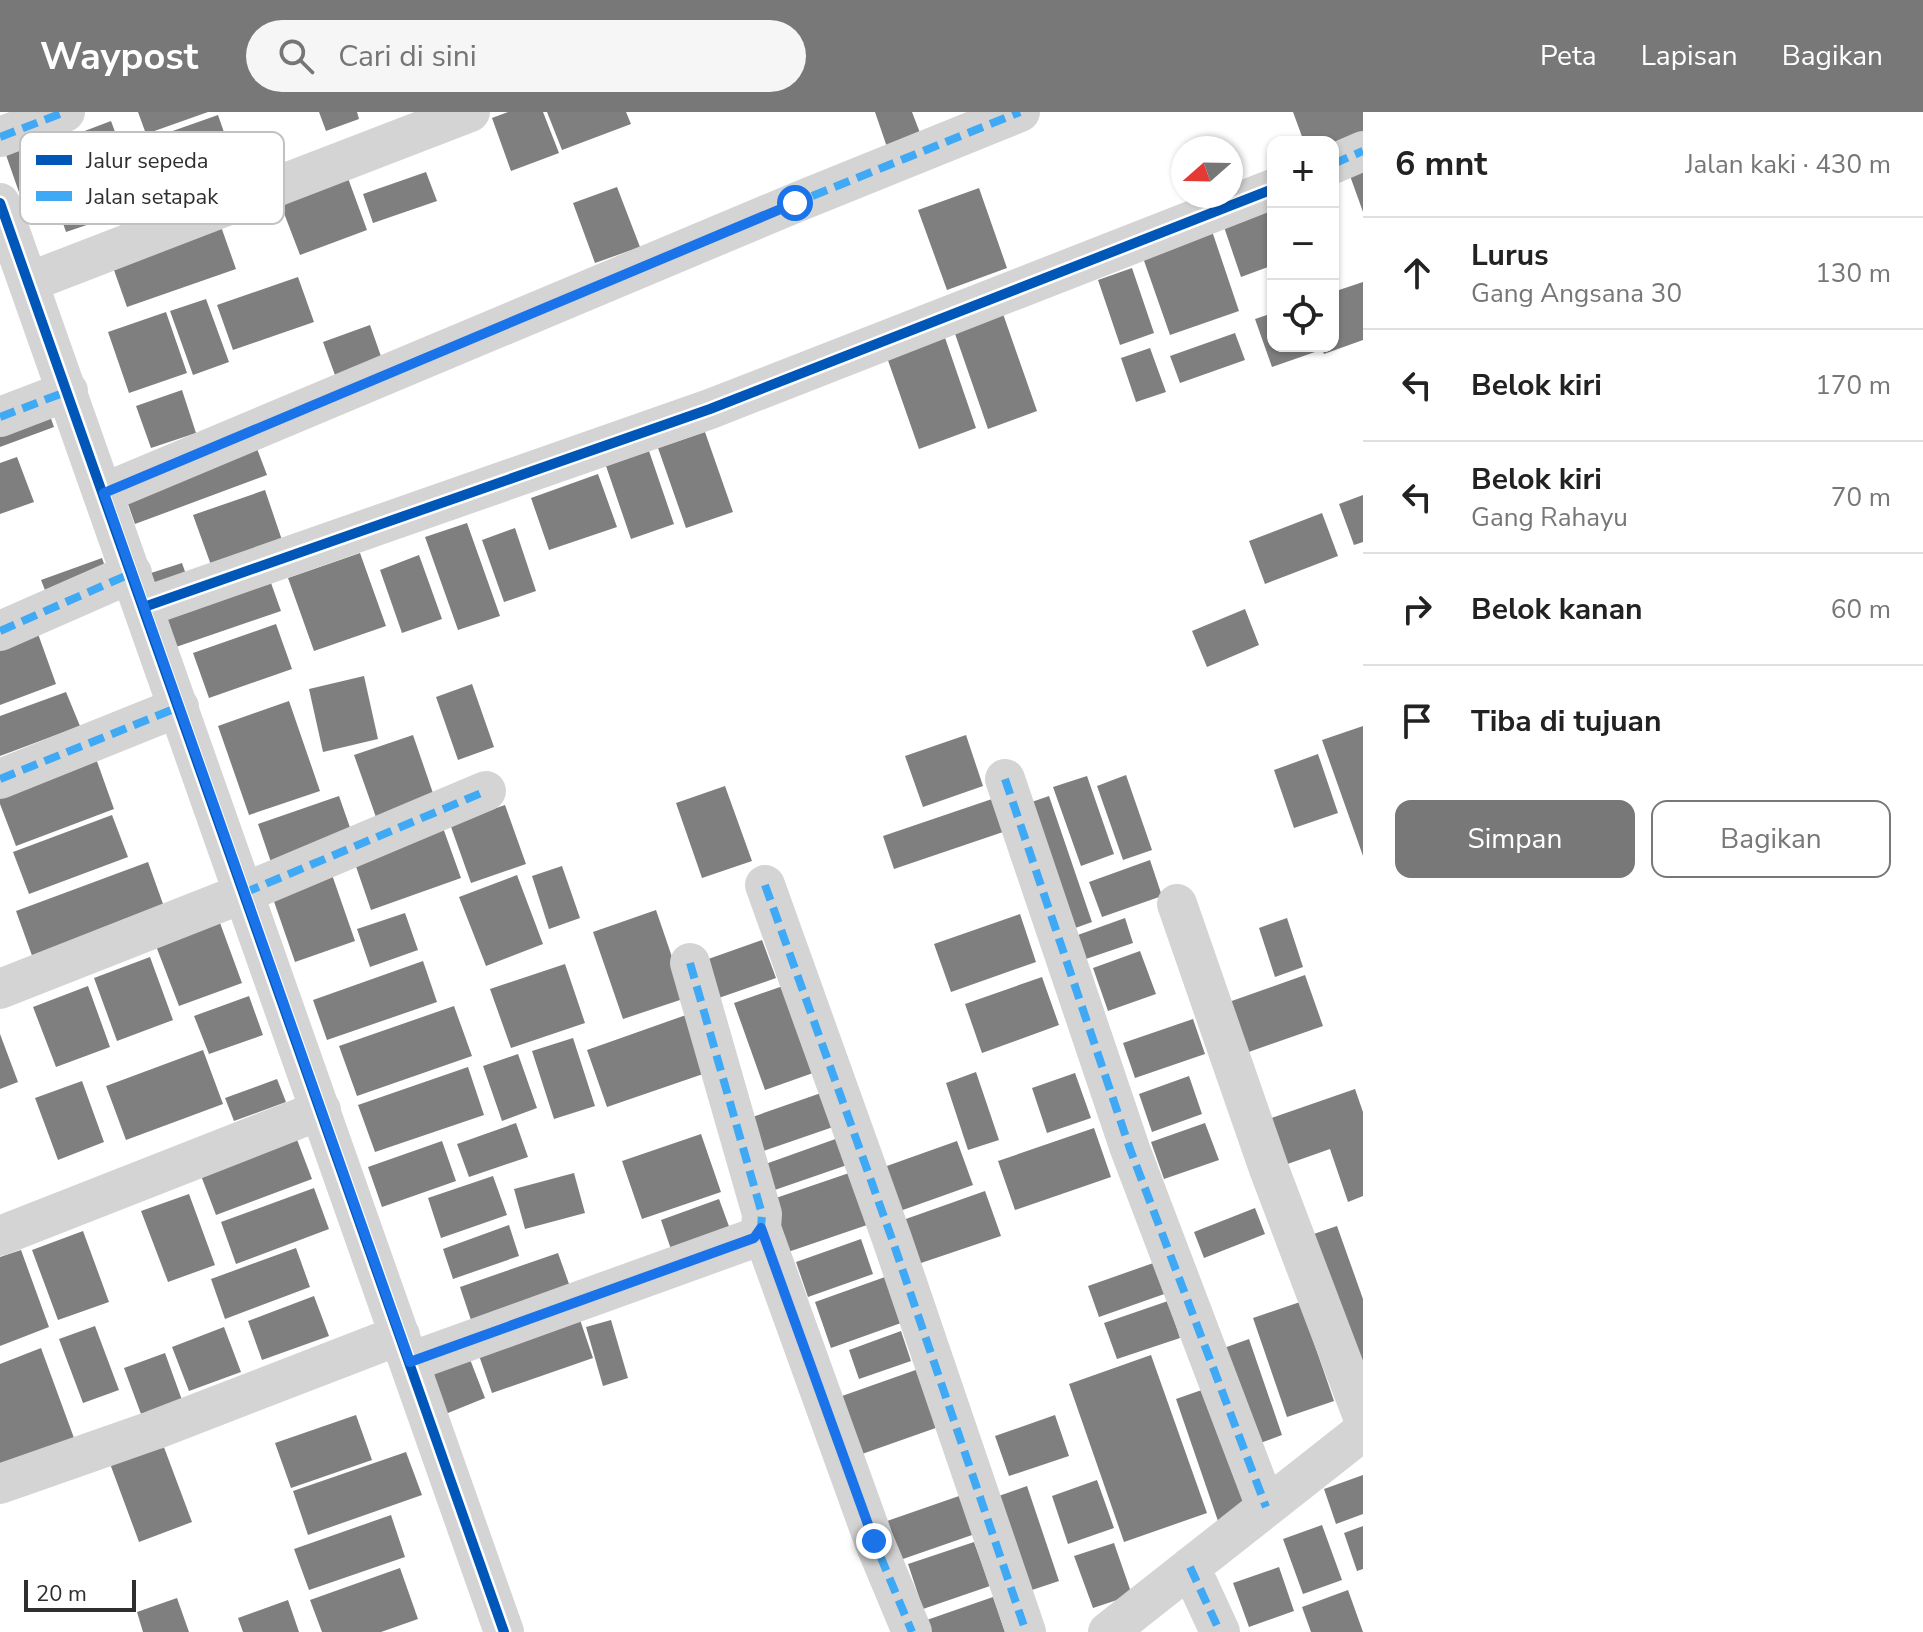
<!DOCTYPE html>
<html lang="id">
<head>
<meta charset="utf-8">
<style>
	:root { --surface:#fff; --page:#f6f6f6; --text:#222; --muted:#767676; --line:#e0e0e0; --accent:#787878 }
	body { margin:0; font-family:"Nunito Sans",sans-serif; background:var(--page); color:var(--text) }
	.controls { position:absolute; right:24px; top:24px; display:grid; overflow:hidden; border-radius:16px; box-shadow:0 2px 6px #0004 }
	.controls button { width:72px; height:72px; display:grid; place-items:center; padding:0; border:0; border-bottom:2px solid var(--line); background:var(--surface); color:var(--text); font:40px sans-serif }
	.compass { position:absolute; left:1171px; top:24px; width:72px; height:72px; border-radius:50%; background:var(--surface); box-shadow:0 2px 6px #0004; rotate:250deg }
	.scale { position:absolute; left:24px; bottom:20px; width:112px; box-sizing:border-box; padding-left:8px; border:4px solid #2f2f2f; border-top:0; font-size:22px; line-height:28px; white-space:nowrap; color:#2f2f2f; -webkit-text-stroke:6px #fff; paint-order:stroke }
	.stop { position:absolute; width:24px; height:24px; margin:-18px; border:6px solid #1a73e8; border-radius:50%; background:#fff }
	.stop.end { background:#1a73e8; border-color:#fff; box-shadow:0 2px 8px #0008 }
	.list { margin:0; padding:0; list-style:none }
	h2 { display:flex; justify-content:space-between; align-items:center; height:104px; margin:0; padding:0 32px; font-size:34px }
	h2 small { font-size:26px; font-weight:400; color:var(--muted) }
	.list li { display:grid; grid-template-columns:52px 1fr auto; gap:24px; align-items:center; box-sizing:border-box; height:112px; padding:0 32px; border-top:2px solid var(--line) }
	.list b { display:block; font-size:30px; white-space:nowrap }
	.list p { margin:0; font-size:26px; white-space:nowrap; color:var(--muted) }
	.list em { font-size:26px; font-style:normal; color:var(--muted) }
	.actions { display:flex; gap:16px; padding:24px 32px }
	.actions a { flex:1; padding:18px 0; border:2px solid var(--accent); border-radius:16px; text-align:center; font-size:28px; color:var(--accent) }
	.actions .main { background:var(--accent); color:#fff }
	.icon { flex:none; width:44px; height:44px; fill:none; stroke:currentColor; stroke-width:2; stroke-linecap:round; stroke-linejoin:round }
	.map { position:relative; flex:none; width:1363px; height:1520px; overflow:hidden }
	header { display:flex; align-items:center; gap:48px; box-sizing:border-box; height:112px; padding:0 40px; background:var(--accent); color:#fff }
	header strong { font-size:38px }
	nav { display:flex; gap:44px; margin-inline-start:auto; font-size:28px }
	.search { width:560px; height:72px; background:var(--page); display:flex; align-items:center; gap:20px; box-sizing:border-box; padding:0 28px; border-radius:44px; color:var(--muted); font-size:30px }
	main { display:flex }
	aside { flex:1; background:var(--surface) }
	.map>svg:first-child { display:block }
	.building { fill:#7f7f7f }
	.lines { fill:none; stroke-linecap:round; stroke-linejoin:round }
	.minor { stroke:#d4d4d4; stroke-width:40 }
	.quiet { stroke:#3fa9f5; stroke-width:8; stroke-dasharray:16 8; stroke-linecap:butt }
	.cycleway-casing { stroke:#fff; stroke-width:15 }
	.cycleway { stroke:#0057b8; stroke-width:10 }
	.route { stroke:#1a73e8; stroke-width:10 }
	.key { fill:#fff; stroke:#c1c1c1; stroke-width:2 }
	.key-label { font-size:22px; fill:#2f2f2f }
</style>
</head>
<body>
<header>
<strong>Waypost</strong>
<div class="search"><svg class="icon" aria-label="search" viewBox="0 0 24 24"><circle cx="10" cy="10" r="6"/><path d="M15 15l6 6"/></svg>Cari di sini</div>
<nav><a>Peta</a><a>Lapisan</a><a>Bagikan</a></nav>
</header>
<main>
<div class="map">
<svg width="1363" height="1520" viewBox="0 0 1363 1520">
	<rect width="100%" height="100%" fill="#fff"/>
	<!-- building -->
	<path class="building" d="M138,0H208L146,22Z
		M319,0H357L359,7L326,19Z
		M508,0H543L559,41L511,59L492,6Z
		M547,0H626L631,12L562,38Z
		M875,0H912L922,26L888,38Z
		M1293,0H1363V24L1333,35V30H1304Z
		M218,3L241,69L152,100L130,34Z
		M111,9L124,44L86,57L74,23Z
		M68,22L83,65L21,86L6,43Z
		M1363,56V100L1349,61Z
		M345,58L367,118L300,143L277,83Z
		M426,60L437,89L373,111L363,82Z
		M125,63L137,96L66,120L55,88Z
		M617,75L640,135L595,151L573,91Z
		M979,76L1007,156L947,178L918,98Z
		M1273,94V153L1241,165L1223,112Z
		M218,106L236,157L127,195L109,144Z
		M1212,119L1239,199L1170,223L1142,143Z
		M1132,156L1154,221L1120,233L1098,168Z
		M298,165L314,210L233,238L217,193Z
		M1363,170V228L1324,242L1321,234H1333V180Z
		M206,187L229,250L193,263L170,199Z
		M1002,199L1037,299L988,317L953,216Z
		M166,200L187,261L129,281L108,220Z
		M1273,201V234H1312L1315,240L1272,255L1255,207Z
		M370,213L383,250L336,266L323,230Z
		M942,217L976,316L919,337L884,237Z
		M1235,221L1245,248L1180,271L1170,244Z
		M1150,236L1166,280L1136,290L1121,246Z
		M182,278L196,321L151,336L136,294Z
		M45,290L54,315L0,335V306Z
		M705,320L733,400L686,416L658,336Z
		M253,326L267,363L135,412L122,375Z
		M649,339L674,412L631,427L606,354Z
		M17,345L34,390L0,402V351Z
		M598,362L617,415L549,438L531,386Z
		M265,378L282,428L211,453L193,403Z
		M1363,383V430L1354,433L1339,392Z
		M1322,401L1338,444L1265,472L1249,429Z
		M467,411L500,504L458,518L425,425Z
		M515,416L536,479L504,490L482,428Z
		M360,441L386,514L314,539L288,466Z
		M419,443L442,507L402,521L380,458Z
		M102,446L110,469L50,491L41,468Z
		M182,451L189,471L158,482L151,461Z
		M266,457L281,499L176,535L162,493Z
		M1245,497L1259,533L1207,555L1192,519Z
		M276,512L292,557L209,586L193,541Z
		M37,519L56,572L0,593V533Z
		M364,564L378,627L323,640L309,577Z
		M472,572L494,635L458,648L436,585Z
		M66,580L80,614L0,644V604Z
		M289,589L320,679L249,703L218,614Z
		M1363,614V744L1322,628Z
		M413,623L435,687L377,708L354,643Z
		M966,623L983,674L923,695L905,644Z
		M94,641L114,697L16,734L0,692V676Z
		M1318,642L1338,701L1294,716L1274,658Z
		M1126,663L1152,738L1123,748L1097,674Z
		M1087,664L1114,742L1081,754L1053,675Z
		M725,674L752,749L702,766L676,691Z
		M339,684L354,727L273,756L258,712Z
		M1049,684L1092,810L1067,819L1023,693Z
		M995,686L1006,719L894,757L883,724Z
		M505,693L526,752L471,771L450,712Z
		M112,703L128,745L29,782L13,740Z
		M442,713L461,766L371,798L352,743Z
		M1150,748L1162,784L1102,805L1089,770Z
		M148,750L167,803L35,852L16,799Z
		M562,754L580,806L549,817L532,764Z
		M330,757L355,829L295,850L270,778Z
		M517,763L543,832L486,854L459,785Z
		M656,798L686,886L623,907L593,820Z
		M405,801L418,838L370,855L357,817Z
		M1020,802L1036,850L951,880L934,832Z
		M1125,806L1133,831L1083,848L1075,824Z
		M1287,806L1303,855L1275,865L1259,816Z
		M220,811L242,871L179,894L156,834Z
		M762,828L776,866L710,889L697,851Z
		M1140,839L1156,882L1108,899L1093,856Z
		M150,845L173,908L117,929L94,866Z
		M423,849L437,890L327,928L313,888Z
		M565,852L585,911L511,936L490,877Z
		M1305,863L1323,914L1243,942L1226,891Z
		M1042,865L1059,913L982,941L965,892Z
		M88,874L110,935L56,955L33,895Z
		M783,874L813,961L765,978L734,891Z
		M249,884L263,923L209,942L194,904Z
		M454,894L472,944L357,984L339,934Z
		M686,903L706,961L607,995L587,938Z
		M1193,907L1205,942L1135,966L1123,931Z
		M0,922L18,970L0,977Z
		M573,926L595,994L554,1007L532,939Z
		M203,938L223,992L126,1028L106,974Z
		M518,942L537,996L502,1009L483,954Z
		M468,955L484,1003L375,1040L358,993Z
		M976,960L999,1028L968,1038L946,971Z
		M1075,961L1091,1006L1047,1021L1032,976Z
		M1189,964L1202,1002L1152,1020L1139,982Z
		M277,967L286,990L234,1009L225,986Z
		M82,969L104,1030L58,1048L35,986Z
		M1355,977L1363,1000V1084L1348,1090L1330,1037L1279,1055L1263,1009Z
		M821,981L833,1015L749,1044L738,1010Z
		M516,1011L528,1045L469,1065L457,1032Z
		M1205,1011L1219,1048L1164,1067L1151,1030Z
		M1094,1016L1111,1065L1015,1098L998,1049Z
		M701,1022L721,1080L642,1107L622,1049Z
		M296,1025L312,1067L216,1103L200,1061Z
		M841,1025L850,1052L766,1081L757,1055Z
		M442,1029L456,1069L382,1095L368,1055Z
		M957,1029L973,1073L900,1099L884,1055Z
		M852,1060L870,1112L788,1140L770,1088Z
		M574,1061L585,1101L525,1117L514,1077Z
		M493,1064L507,1103L441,1126L428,1086Z
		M314,1076L329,1117L236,1152L221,1110Z
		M985,1079L1001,1124L918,1152L903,1108Z
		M189,1082L215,1153L168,1170L141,1099Z
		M719,1087L734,1128L675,1149L661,1108Z
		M1255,1096L1265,1122L1204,1146L1194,1120Z
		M509,1113L519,1144L453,1167L443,1137Z
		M1337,1114L1363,1187V1260L1302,1126Z
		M83,1119L109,1190L58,1208L32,1138Z
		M861,1127L873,1162L808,1185L796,1150Z
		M296,1136L310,1175L225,1207L211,1167Z
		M21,1138L49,1215L0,1234V1145Z
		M558,1141L574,1186L475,1220L460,1175Z
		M1159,1149L1170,1180L1099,1205L1088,1174Z
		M885,1165L901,1211L831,1236L815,1190Z
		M314,1184L329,1224L262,1248L248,1209Z
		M1168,1189L1180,1226L1117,1247L1104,1211Z
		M1300,1190L1334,1289L1287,1305L1253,1206Z
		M575,1193L593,1246L492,1281L474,1229Z
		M611,1208L628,1266L603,1274L586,1215Z
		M95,1214L119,1278L83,1291L59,1227Z
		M224,1215L241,1260L189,1279L172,1235Z
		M901,1219L911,1249L859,1267L849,1238Z
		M1249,1227L1282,1323L1255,1333L1221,1237Z
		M41,1236L74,1326L0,1354V1252Z
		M466,1237L485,1286L443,1303L424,1253Z
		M165,1241L182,1288L141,1302L124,1256Z
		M1151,1243L1207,1401L1124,1430L1069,1272Z
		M927,1254L947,1312L862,1342L842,1284Z
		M1216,1273L1258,1395L1218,1409L1176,1287Z
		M356,1303L372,1348L291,1376L275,1331Z
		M1055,1303L1069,1344L1009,1364L995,1324Z
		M162,1330L192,1410L139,1430L109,1349Z
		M406,1340L422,1383L308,1423L293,1379Z
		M1363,1363V1402L1336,1412L1324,1377Z
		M1097,1368L1114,1416L1068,1432L1052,1384Z
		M1027,1374L1059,1469L1026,1480L993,1386Z
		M962,1383L975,1422L900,1448L887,1409Z
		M391,1403L405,1445L309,1478L294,1437Z
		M1322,1413L1342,1468L1303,1482L1283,1427Z
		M1363,1414V1457L1357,1459L1344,1421Z
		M974,1430L990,1474L923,1497L908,1452Z
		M1114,1431L1132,1483L1093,1496L1074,1444Z
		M1279,1455L1294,1499L1249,1515L1233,1471Z
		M400,1456L418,1507L381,1520H322L310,1488Z
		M1348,1478L1363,1520H1311L1302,1495Z
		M993,1485L1005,1520H924L921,1510Z
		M177,1486L189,1520H143L137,1500Z
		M288,1488L299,1520H243L238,1506Z"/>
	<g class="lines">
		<!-- minor -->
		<path class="minor" d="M0,25L65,0
			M1333,52L1363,39
			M0,91L504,1520
			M29,170L470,0
			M0,305L68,279
			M104,381L795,91L1020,0
			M144,495L710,297L1273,77
			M0,519L132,461
			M0,667L179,595
			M1005,667L1130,1037L1266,1395
			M765,773L892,1127L1026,1520
			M1177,792L1269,1057L1363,1305
			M690,851L762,1102L761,1116L874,1429L912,1520
			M0,877L244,781L486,679
			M0,1124L321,998
			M410,1250L754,1126L761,1116
			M0,1372L154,1318L400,1223
			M1190,1455L1220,1520
			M1108,1520L1363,1319"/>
		<!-- quiet -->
		<path class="quiet" d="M0,25L65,0
			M1333,52L1363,39
			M0,305L68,279
			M104,381L795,91L1020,0
			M0,519L132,461
			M0,667L179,595
			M1005,667L1130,1037L1266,1395
			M765,773L892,1127L1026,1520
			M244,781L486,679
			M690,851L762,1102L761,1116L874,1429L912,1520
			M410,1250L754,1126L761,1116
			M1190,1455L1220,1520"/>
		<!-- cycleway casing -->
		<g class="cycleway-casing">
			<path id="cycleway" d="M0,91L504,1520
				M144,495L710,297L1273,77"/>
		</g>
		<!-- cycleway -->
		<use href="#cycleway" class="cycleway"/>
	</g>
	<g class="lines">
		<!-- route -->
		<path class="route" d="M795,91L104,381L410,1250L754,1126L761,1116L874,1429"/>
	</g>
	<!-- legend -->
	<rect x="20" y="20" width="264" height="92" rx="12" class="key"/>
	<rect x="36" y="43" width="36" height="10" fill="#0057b8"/>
	<rect x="36" y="79" width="36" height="10" fill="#3fa9f5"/>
	<g class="key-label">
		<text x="86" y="56">Jalur sepeda</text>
		<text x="86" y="92">Jalan setapak</text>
	</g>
</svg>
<div class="controls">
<button>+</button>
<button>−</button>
<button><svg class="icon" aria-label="locate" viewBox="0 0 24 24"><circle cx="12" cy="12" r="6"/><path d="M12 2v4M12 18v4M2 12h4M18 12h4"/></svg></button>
</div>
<svg class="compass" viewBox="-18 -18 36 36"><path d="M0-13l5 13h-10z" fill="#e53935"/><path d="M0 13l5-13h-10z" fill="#767676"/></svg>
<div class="scale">20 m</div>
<div class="stop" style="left:795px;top:91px"></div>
<div class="stop end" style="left:874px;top:1429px"></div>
</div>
<aside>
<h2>6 mnt<small>Jalan kaki · 430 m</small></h2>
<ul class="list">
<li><svg class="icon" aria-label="ahead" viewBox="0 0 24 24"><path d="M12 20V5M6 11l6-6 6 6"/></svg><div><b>Lurus</b><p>Gang Angsana 30</p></div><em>130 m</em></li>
<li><svg class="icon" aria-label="left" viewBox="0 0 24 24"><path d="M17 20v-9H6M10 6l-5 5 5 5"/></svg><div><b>Belok kiri</b></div><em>170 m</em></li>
<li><svg class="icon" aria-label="left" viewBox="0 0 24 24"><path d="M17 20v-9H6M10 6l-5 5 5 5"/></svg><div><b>Belok kiri</b><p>Gang Rahayu</p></div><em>70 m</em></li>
<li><svg class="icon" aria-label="right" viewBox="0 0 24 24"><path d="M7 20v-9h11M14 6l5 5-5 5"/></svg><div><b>Belok kanan</b></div><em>60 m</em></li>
<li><svg class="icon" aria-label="arrive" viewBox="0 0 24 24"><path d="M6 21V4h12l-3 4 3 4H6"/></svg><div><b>Tiba di tujuan</b></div></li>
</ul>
<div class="actions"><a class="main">Simpan</a><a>Bagikan</a></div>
</aside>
</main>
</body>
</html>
